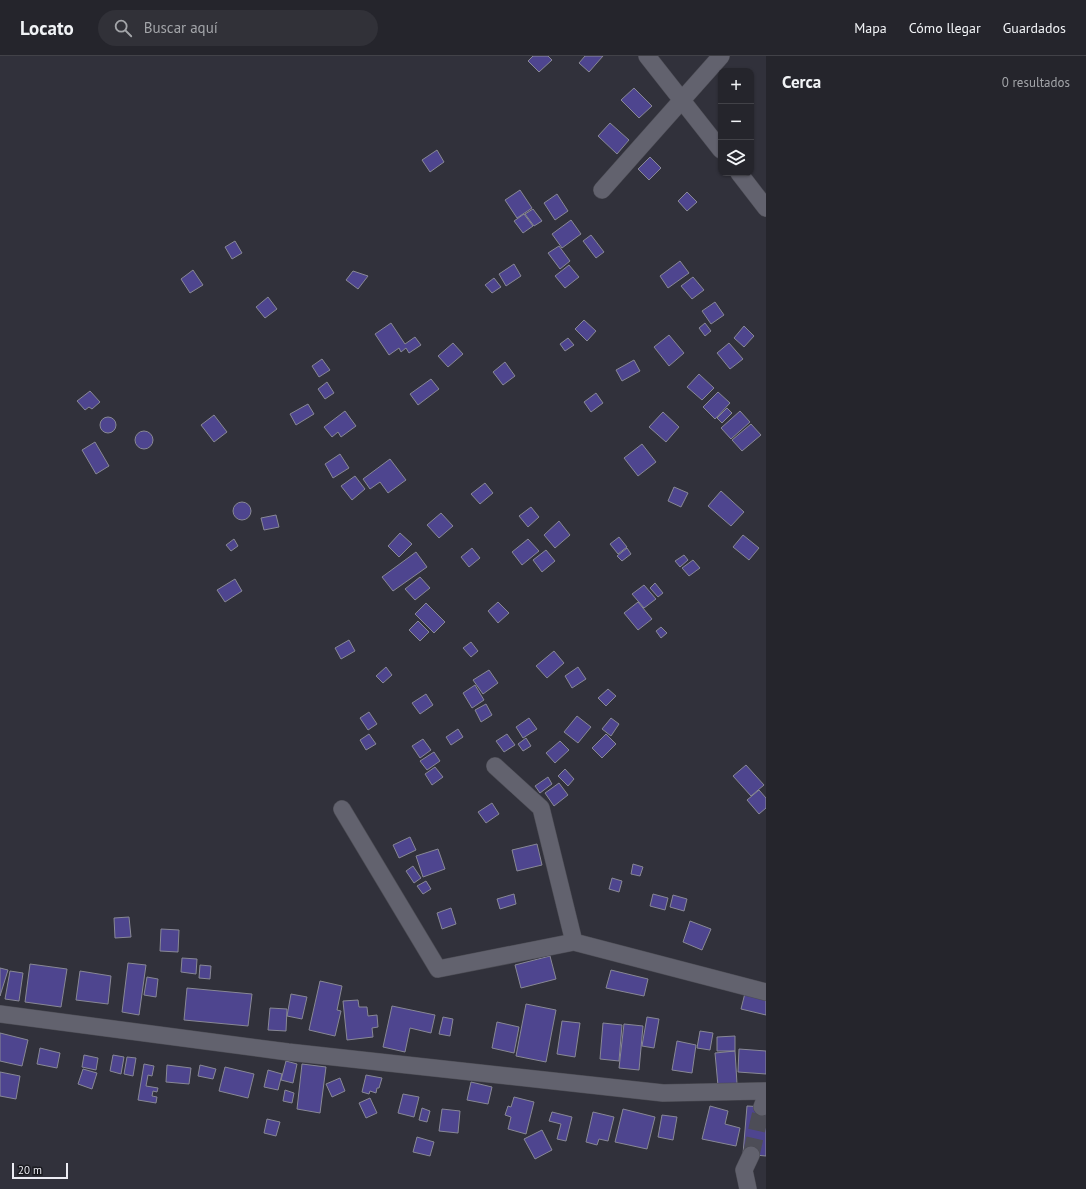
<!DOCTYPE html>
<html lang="es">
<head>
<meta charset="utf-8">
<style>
	:root { --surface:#25252c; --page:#313138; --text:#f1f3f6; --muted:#a3a5a9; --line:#424248 }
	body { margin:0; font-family:"PT Sans",sans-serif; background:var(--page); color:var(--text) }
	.controls { position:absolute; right:12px; top:12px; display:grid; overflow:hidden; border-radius:8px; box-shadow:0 1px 3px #0004 }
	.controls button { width:36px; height:36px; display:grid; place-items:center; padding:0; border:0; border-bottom:1px solid var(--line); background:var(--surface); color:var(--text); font:20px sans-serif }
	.scale { position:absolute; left:12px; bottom:10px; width:56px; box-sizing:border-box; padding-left:4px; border:2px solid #ececf3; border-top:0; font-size:11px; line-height:14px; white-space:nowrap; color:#ececf3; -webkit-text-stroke:3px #19191e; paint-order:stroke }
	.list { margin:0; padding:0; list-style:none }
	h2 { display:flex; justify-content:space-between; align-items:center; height:52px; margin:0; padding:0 16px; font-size:17px }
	h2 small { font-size:13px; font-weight:400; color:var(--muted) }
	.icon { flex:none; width:22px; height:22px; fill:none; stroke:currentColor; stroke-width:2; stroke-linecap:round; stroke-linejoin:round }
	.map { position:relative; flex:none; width:766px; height:1133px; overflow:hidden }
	header { display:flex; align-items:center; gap:24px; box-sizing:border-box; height:56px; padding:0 20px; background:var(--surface); border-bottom:1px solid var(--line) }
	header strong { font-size:19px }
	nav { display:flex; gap:22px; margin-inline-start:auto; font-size:14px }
	.search { width:280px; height:36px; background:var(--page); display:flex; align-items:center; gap:10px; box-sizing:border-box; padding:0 14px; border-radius:22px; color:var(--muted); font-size:15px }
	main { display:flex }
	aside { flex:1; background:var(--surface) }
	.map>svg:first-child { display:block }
	.building { fill:#4e458f; stroke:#888895 }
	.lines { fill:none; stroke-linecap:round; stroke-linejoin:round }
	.minor-tunnel { stroke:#4d4d57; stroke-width:17; stroke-dasharray:17 8; stroke-linecap:butt }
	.minor-casing { stroke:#4c4c54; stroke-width:18 }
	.minor { stroke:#62626e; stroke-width:17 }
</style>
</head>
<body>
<header>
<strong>Locato</strong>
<div class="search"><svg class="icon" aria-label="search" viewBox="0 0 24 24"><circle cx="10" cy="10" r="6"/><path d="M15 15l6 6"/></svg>Buscar aquí</div>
<nav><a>Mapa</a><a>Cómo llegar</a><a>Guardados</a></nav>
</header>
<main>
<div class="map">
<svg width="766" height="1133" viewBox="0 0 766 1133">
	<rect width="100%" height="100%" fill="#31313b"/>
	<!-- building -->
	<path class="building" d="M533,0H548L552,4L539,16L528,5Z
		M585,0H603L589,16L579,7Z
		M634,32L652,50L639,62L621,44Z
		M610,67L629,84L617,98L598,80Z
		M437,94L444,106L430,116L422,104Z
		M650,101L661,112L649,124L638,113Z
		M520,134L532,152L517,162L505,144Z
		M687,136L697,146L687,155L678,145Z
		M557,138L568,155L555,164L544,147Z
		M533,153L542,165L534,170L525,158Z
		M524,158L533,170L523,177L514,165Z
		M571,164L581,178L562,192L552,178Z
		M591,179L604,196L596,202L583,185Z
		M235,185L242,197L232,203L225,191Z
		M559,190L570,205L560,213L548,197Z
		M680,205L689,217L668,232L660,220Z
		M514,208L521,220L506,230L499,218Z
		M569,209L579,221L565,232L555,220Z
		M193,214L203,229L190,237L181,223Z
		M353,215L368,220L358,233L346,224Z
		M693,221L704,234L692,243L681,230Z
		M494,222L501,231L492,237L485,229Z
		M268,241L277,253L265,262L256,251Z
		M715,246L724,259L711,268L702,255Z
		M584,264L596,275L587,285L575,273Z
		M391,267L405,288L415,281L421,289L409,297L406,292L401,296L399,292L389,299L375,278Z
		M705,267L711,275L705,280L699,272Z
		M744,270L754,280L744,291L734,282Z
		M669,279L684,297L669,310L654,291Z
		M568,282L574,289L565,295L560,288Z
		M453,287L463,298L448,311L438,300Z
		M729,287L743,303L730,313L717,297Z
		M322,303L330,314L319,321L312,310Z
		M634,304L640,315L622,325L616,314Z
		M505,306L515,320L503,329L493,316Z
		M699,318L714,332L702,344L687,331Z
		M431,323L439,333L418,349L410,338Z
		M327,326L334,337L325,343L318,333Z
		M90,335L100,346L92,353L89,351L85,354L77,345Z
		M718,336L730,347L715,363L703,351Z
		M596,337L603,347L591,356L584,346Z
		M308,348L314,358L296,369L290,358Z
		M727,352L732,357L722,367L717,362Z
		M345,355L356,370L341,381L338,376L332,381L324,371Z
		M740,355L750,366L731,383L721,372Z
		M663,356L679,371L666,386L649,371Z
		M214,359L227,376L214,386L201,369Z
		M100 369a8 8 0 1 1 16 0a8 8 0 1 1-16 0Z
		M751,368L761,379L742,395L732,384Z
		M135 384a9 9 0 1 1 18 0a9 9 0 1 1-18 0Z
		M95,386L109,410L96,418L82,394Z
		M642,388L656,406L638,420L624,402Z
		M340,398L349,412L333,422L325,408Z
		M390,403L406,424L388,437L380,426L370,433L363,423Z
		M355,420L365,433L352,444L341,430Z
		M485,427L493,437L480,448L471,438Z
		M674,431L688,437L681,451L668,445Z
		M721,435L744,456L731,470L708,450Z
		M233 455a9 9 0 1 1 18 0a9 9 0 1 1-18 0Z
		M531,451L539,461L528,471L519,460Z
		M441,457L453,470L439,482L427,469Z
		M276,459L279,471L264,474L261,462Z
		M559,465L570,479L555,492L544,479Z
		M400,477L412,488L399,501L388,490Z
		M743,479L759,492L749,504L733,491Z
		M619,481L627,491L618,498L610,488Z
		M234,483L238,490L231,495L226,489Z
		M528,483L539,495L522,509L512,496Z
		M472,492L480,502L469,511L461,501Z
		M627,492L631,498L622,505L617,500Z
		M546,494L555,505L542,516L533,504Z
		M416,496L427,511L393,535L382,521Z
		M684,499L688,504L680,511L675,505Z
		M693,504L700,512L689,520L682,512Z
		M420,521L430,532L415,544L405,533Z
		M235,523L242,535L225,546L217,534Z
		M655,527L663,537L658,541L650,532Z
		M644,529L656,543L644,552L632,538Z
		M498,546L509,557L498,567L488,555Z
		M638,546L652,563L638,574L624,557Z
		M426,547L445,566L434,577L415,558Z
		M418,565L429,576L420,585L409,574Z
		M661,571L667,577L661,582L656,575Z
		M349,584L355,595L341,603L335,592Z
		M471,586L478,595L471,601L463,592Z
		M554,595L564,607L547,622L536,610Z
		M386,611L392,619L383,627L376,620Z
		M578,611L586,623L572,632L565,620Z
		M489,614L498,627L483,638L473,624Z
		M475,629L484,644L472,652L463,637Z
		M608,633L616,640L606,650L598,642Z
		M426,638L433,649L420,658L412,647Z
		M486,648L492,659L481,666L475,654Z
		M369,656L377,668L368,674L360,662Z
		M577,660L591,671L578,687L564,676Z
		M529,662L537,673L523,682L516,671Z
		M611,662L619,668L611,680L602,673Z
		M458,673L463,681L451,689L446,681Z
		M369,678L376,688L366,694L360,684Z
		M507,678L515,689L504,696L496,685Z
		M606,678L616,688L602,702L592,692Z
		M526,682L531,690L523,695L518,688Z
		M423,683L431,694L420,702L412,690Z
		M560,685L569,694L555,707L546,697Z
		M434,696L440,705L427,714L420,705Z
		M746,709L764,729L751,740L733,720Z
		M435,711L443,721L432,729L425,718Z
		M565,713L574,723L568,730L558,720Z
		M548,721L552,728L540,737L535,730Z
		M559,727L568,739L554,750L545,737Z
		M759,734L766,742V752L759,758L747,744Z
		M492,747L499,758L486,767L478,756Z
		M410,781L416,794L399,802L393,789Z
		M537,788L542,809L517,815L512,794Z
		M438,793L445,813L423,821L416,800Z
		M633,808L643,811L640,820L631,818Z
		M413,810L421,822L414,827L406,815Z
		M612,822L622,825L619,836L609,833Z
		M426,825L431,833L423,838L417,830Z
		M514,838L516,848L500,853L497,843Z
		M653,838L668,842L665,854L650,850Z
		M673,839L687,843L684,855L670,851Z
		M451,852L456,868L442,873L437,857Z
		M129,861L131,881L115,882L114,862Z
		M690,865L711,873L702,894L683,886Z
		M161,873L179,874L178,896L160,895Z
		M550,900L556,923L521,932L515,909Z
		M182,902L197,903L196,918L181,916Z
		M128,907L146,909L139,959L122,956Z
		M30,908L67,913L61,951L25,946Z
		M200,909L211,910L210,923L199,922Z
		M0,912L8,914L0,940Z
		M611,914L648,923L644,940L606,932Z
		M10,915L23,917L19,945L5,943Z
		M80,915L111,920L108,948L76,944Z
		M147,921L158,923L156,941L144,939Z
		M320,925L342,930L337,954L341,955L335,980L309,974Z
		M187,932L252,938L248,970L184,964Z
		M745,937L766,942V959L741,953Z
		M291,938L307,941L302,963L287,960Z
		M358,944L359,951H367L368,960L377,959L378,971L372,972L373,981L347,984L343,945Z
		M526,948L556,954L546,1006L516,1000Z
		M392,950L435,959L431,977L410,972L405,996L383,991Z
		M270,952L287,953L286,975L268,974Z
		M443,961L453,963L450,980L439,978Z
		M647,961L659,963L654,992L642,990Z
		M562,965L580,967L575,1001L557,998Z
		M497,966L519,971L514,997L492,992Z
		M603,967L622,969L619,1005L600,1003Z
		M624,968L643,970L639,1014L619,1012Z
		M700,975L713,977L710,994L697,992Z
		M0,977L28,984L22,1010L0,1005Z
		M735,980V995H717V981Z
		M677,985L696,989L692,1017L672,1014Z
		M40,992L60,997L57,1012L37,1008Z
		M739,993L766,995V1018L738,1016Z
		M735,995L737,1028L718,1030L715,997Z
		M84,999L98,1002L96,1014L82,1011Z
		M113,999L124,1001L121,1018L110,1015Z
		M127,1001L136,1002L133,1020L124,1018Z
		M286,1005L297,1008L293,1027L281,1024Z
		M144,1008L154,1010L152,1020L148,1019L146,1030L158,1032L157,1036L153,1035L152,1040L157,1041L156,1047L138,1044Z
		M302,1008L326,1011L320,1057L297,1053Z
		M167,1009L191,1012L189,1028L166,1026Z
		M200,1009L216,1013L213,1023L198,1020Z
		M225,1011L254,1018L248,1042L219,1035Z
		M83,1013L97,1017L92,1033L78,1028Z
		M268,1014L282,1018L278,1034L264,1031Z
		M0,1016L20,1020L16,1043L0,1040Z
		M366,1019L382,1022L379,1032H377L376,1037L370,1035L369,1038L362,1036Z
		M340,1022L345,1035L332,1041L326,1028Z
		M471,1026L492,1031L488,1048L467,1044Z
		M285,1034L294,1037L292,1047L283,1045Z
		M403,1038L419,1041L414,1061L398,1057Z
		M514,1041L534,1046L526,1078L508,1073L511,1061L505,1059L508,1050L511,1051Z
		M370,1042L377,1057L366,1062L359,1047Z
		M710,1050L728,1055L725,1068L740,1072L736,1090L702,1083Z
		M747,1050L766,1051V1100L743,1098Z
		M422,1052L430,1055L427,1066L419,1064Z
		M442,1053L460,1055L458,1077L439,1075Z
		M623,1053L655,1061L647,1093L615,1086Z
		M552,1056L572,1061L566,1085L557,1083L561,1068L549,1065Z
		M593,1056L614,1061L608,1085L599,1083L597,1089L586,1086Z
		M662,1059L677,1061L673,1084L658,1081Z
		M267,1063L280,1066L276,1080L264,1077Z
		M542,1074L552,1094L535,1103L524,1083Z
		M417,1081L434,1086L430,1100L413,1096Z"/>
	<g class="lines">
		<!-- minor-tunnel -->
		<path class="minor-tunnel" d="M751,1099L762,1051"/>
		<!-- minor casing -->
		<g class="minor-casing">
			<path id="minor" d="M647,0L721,94
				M739,117L766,152
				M602,134L721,0
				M495,710L541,752L574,886
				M342,753L438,913L574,886L766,936
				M0,958L288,996L663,1037L766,1035
				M762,1051L766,1040
				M748,1133L744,1114L751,1099"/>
		</g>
		<!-- minor -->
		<use href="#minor" class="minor"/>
	</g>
</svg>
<div class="controls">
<button>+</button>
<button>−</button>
<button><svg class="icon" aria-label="layers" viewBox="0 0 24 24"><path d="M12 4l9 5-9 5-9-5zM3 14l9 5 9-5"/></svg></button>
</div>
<div class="scale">20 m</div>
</div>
<aside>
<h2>Cerca<small>0 resultados</small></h2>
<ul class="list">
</ul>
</aside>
</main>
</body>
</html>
